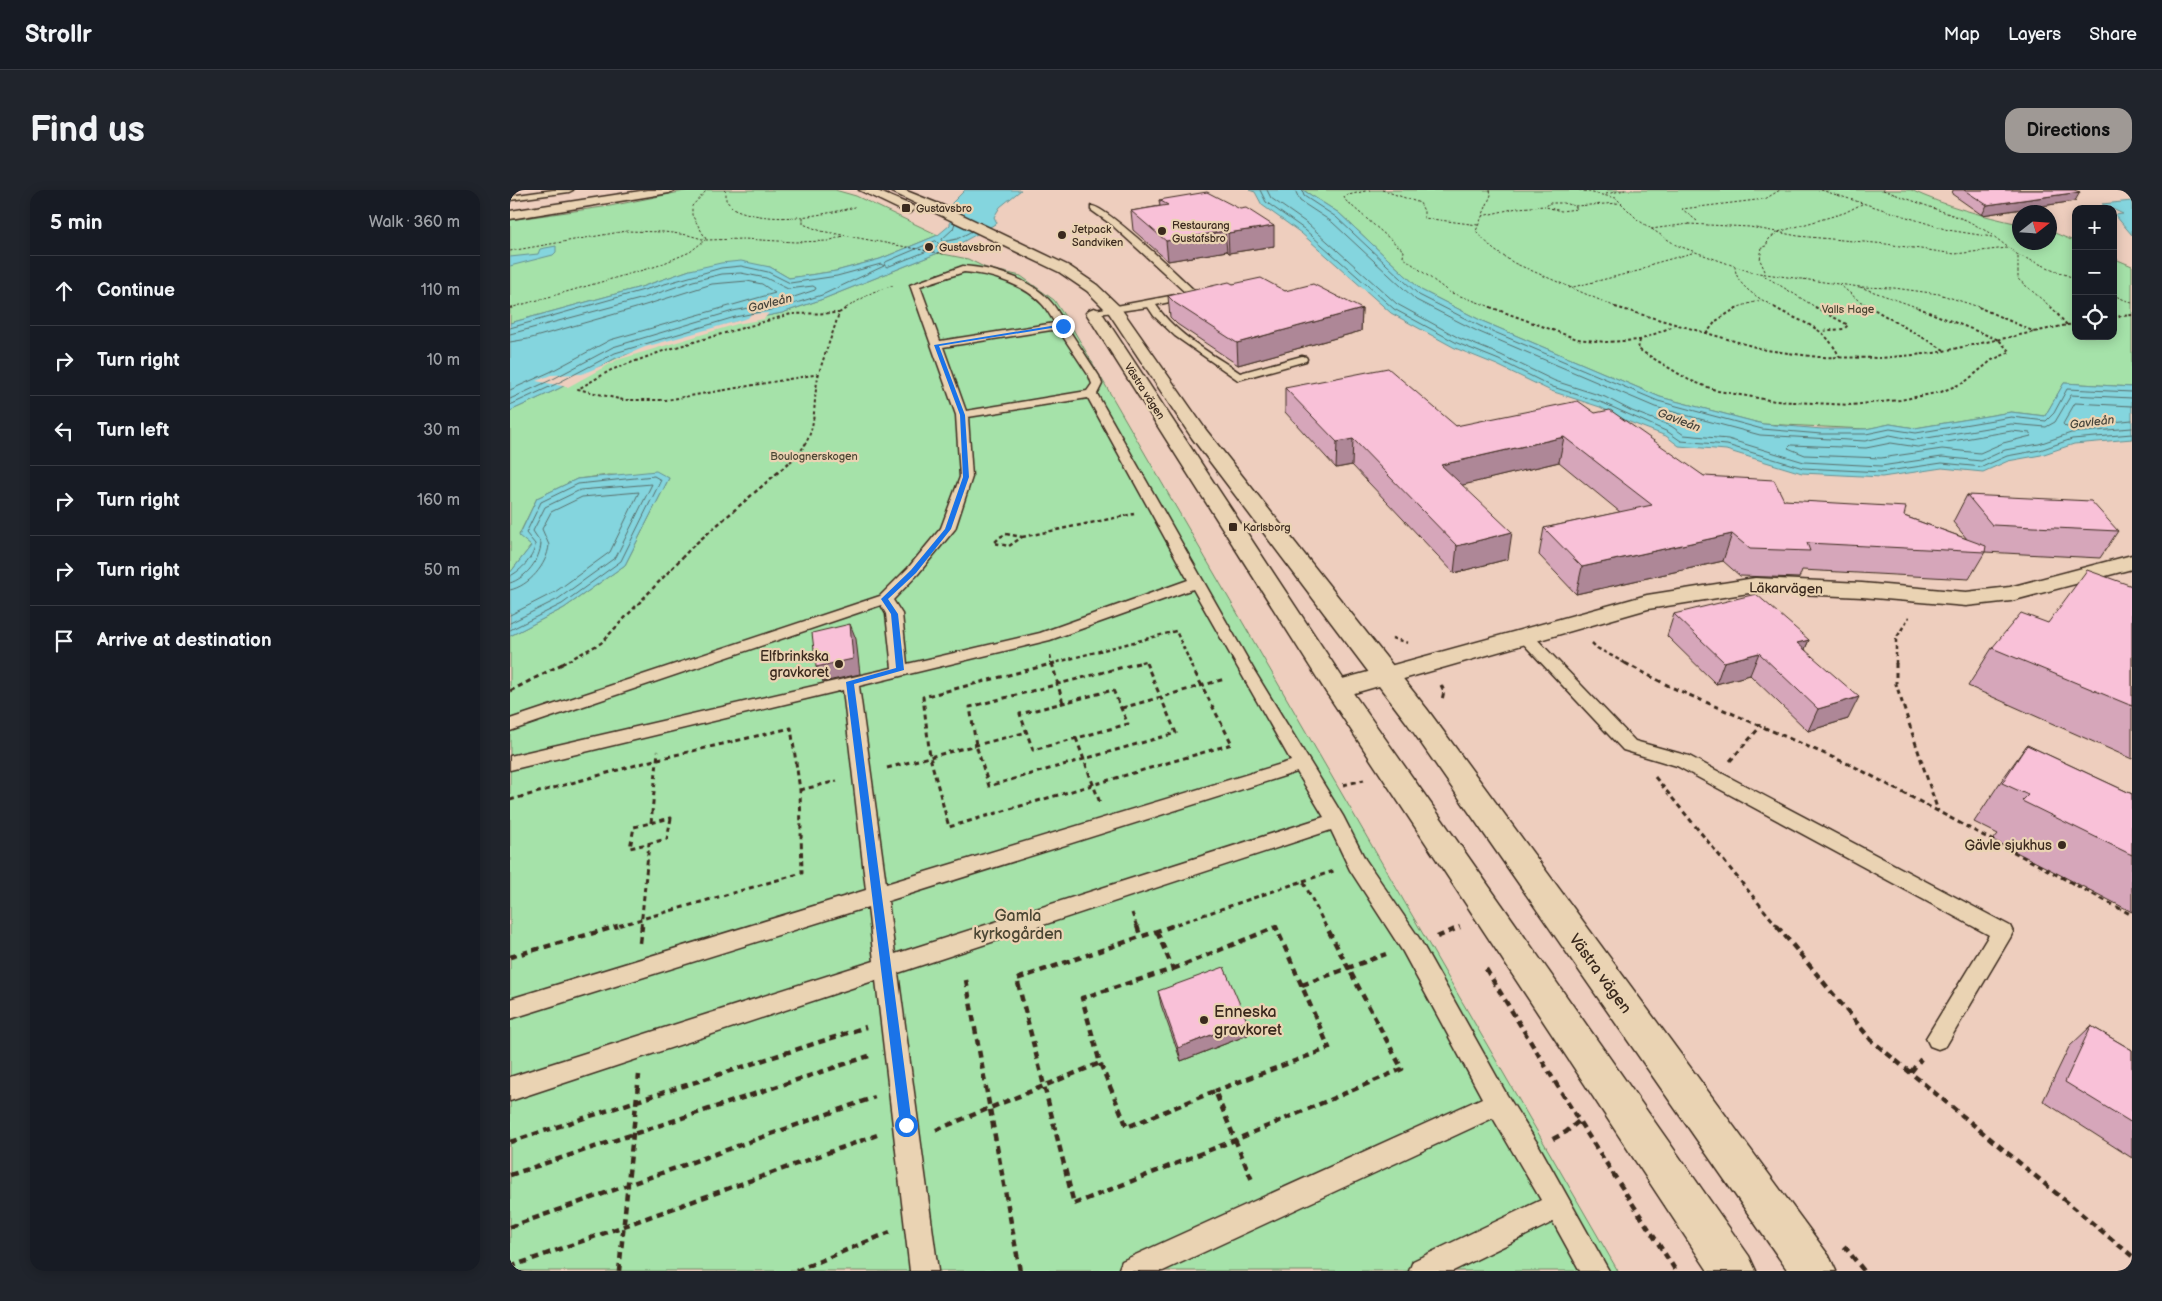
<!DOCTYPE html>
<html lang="en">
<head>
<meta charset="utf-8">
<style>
	:root { --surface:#171b24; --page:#20242c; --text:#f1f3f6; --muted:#9ea1a6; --line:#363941; --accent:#9f9995 }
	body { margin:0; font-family:"Balsamiq Sans",sans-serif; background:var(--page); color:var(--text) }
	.controls { position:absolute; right:15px; top:15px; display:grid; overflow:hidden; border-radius:10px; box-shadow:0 2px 12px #0003 }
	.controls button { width:45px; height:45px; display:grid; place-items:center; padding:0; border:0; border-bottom:1px solid var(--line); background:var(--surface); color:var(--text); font:25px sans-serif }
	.compass { position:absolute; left:1502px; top:15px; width:45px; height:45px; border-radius:50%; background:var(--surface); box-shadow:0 2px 12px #0003; rotate:73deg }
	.stop { position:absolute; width:15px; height:15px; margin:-11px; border:4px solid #1a73e8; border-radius:50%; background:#fff }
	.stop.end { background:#1a73e8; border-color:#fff; box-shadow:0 1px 5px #0008 }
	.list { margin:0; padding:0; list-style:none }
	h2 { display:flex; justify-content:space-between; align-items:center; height:65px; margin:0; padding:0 20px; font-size:21px }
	h2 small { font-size:16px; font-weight:400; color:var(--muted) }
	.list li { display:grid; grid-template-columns:32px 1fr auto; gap:15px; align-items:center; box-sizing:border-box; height:70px; padding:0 20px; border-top:1px solid var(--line) }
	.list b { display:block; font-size:19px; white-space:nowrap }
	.list em { font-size:16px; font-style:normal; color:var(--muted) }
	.icon { flex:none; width:28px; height:28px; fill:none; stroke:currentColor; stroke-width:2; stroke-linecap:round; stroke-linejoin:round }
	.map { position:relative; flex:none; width:1622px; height:1081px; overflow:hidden; border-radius:15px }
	header { display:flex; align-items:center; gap:30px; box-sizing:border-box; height:70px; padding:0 25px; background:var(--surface); border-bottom:1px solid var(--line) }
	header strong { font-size:24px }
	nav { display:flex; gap:28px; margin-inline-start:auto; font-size:18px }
	.intro { display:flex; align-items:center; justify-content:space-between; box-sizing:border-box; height:120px; padding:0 30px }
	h1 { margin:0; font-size:35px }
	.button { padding:12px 22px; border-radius:15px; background:var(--accent); color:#111; font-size:18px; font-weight:700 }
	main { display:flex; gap:30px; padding:0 30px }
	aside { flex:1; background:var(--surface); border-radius:15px; box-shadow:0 2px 12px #0003 }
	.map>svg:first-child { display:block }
	.green { fill:#a5e2a9; stroke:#708664 }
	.water { fill:#84d5de; stroke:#679191 }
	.pier { fill:#eecebe }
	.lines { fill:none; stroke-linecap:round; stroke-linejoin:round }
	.shore { stroke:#586e6b; stroke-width:1 }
	.service-casing { stroke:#3b2a1e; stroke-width:3 }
	.minor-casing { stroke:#3b2a1e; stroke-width:3 }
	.tertiary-casing { stroke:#3b2a1e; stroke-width:3 }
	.secondary-casing { stroke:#3b2a1e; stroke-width:3 }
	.path-far4 { stroke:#3b2a1e; stroke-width:1; stroke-dasharray:2.5 2; stroke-linecap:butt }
	.path-far3 { stroke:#3b2a1e; stroke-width:2; stroke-dasharray:3 2.5; stroke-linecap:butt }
	.path-far2 { stroke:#3b2a1e; stroke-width:2.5; stroke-dasharray:4 3; stroke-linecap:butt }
	.path-far1 { stroke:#3b2a1e; stroke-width:3; stroke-dasharray:5 4; stroke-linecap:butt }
	.path { stroke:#3b2a1e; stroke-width:4.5; stroke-dasharray:7 5; stroke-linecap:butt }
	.service { fill:#ead3b3; fill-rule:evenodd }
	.minor { fill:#ead3b3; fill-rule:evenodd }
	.tertiary { fill:#ead3b3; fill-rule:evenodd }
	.secondary { fill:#ead3b3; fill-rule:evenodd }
	.wall { fill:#d6a6ba; stroke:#3b2a1e }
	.shaded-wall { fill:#ae8797; stroke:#3b2a1e }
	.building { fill:#f9c1d8; stroke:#3b2a1e }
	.route { fill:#1a73e8 }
	.poi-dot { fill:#3b2a1e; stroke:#ead3b3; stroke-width:2 }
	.labels { text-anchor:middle; stroke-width:4.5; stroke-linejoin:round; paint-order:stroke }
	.far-poi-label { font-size:11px; fill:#3b2a1e; stroke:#ead3b3; text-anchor:start }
	.far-park-label { font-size:11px; fill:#4b4633; stroke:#ead3b3 }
	.far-street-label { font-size:11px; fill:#3b2a1e; stroke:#ead3b3 }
	.far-water-label { font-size:12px; font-style:italic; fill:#46443b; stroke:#ead3b3 }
	.street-label { font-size:14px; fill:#3b2a1e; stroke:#ead3b3 }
	.poi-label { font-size:14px; fill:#3b2a1e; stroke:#ead3b3; text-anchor:end }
	.near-park-label { font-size:16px; fill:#4b4633; stroke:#ead3b3 }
	.near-street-label { font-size:16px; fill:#3b2a1e; stroke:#ead3b3 }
	.near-poi-label { font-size:16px; fill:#3b2a1e; stroke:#ead3b3; text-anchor:start }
</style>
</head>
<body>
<header>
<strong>Strollr</strong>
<nav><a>Map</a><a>Layers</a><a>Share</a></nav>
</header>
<div class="intro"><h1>Find us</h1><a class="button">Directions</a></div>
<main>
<aside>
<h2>5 min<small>Walk · 360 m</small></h2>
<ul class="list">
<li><svg class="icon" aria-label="ahead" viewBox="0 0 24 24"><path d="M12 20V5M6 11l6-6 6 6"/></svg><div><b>Continue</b></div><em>110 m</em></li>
<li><svg class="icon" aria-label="right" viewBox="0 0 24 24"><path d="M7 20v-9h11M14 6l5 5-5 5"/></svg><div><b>Turn right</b></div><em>10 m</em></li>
<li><svg class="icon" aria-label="left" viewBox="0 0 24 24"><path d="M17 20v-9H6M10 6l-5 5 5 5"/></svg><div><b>Turn left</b></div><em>30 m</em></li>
<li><svg class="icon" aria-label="right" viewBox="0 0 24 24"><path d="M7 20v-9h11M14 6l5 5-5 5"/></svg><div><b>Turn right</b></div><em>160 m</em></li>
<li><svg class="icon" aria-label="right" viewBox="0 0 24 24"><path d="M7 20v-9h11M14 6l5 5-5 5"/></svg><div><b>Turn right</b></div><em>50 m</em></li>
<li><svg class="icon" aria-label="arrive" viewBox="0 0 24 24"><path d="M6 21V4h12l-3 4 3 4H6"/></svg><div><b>Arrive at destination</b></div></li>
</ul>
</aside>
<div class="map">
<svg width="1622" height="1081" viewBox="0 0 1622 1081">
	<rect width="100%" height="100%" fill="#eecebe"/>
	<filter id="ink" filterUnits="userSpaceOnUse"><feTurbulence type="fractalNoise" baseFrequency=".02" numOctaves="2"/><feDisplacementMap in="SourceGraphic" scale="10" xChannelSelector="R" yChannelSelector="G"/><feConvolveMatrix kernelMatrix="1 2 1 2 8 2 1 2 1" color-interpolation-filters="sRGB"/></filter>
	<g filter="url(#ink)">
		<!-- green -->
		<path class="green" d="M180,0H325L346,6L428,45L370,69L326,81L279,88L260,77L180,80L131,97L0,133V30L100,16Z
			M793,0H1401C1435,16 1473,26 1509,34L1510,52H1540V41L1566,52V146H1603V68L1622,76V197L1554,193L1535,226L1501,222L1405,238L1380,234L1356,239L1253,234L1150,207L972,131L911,100L829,23Z
			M428,63L458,69L476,78L511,86L544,110L560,134L1108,1081H0V446L54,418L115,375L159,288L99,285L67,289L27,308L9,345L21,356L0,383V221L48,199L106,168L226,132L272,123L313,109Z"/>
		<!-- water -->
		<path class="water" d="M455,0H511L490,17L484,27L487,33L449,54L434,58L428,63L313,109L272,123L226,132L106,168L48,199L0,221V133L131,97L180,80L211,73L231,71L260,77L279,88L326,81L370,69L428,45L440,35L442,13Z
			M739,0H793L829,23L911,100L972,131L1150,207L1253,234L1312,239H1356L1380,234L1405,238L1501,222L1535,226L1554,193L1622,197V249L1564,254L1531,265L1498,271L1473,282L1432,278L1372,287L1292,283L1216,260L1169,256L1156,246L1117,231L1090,217L1041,201L987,175L945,158L881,123L791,43L752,15L745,2Z
			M1622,11V45L1605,25L1613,24L1592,14Z
			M46,56V62L43,65L0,76V67L28,64L30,59Z
			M146,281L159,288L115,375L54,418L0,446V383L21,356L9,346L27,308L67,289Z"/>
		<!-- pier -->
		<path class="pier" d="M259,123L254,129L227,134L107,170L58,197L26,191L41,185L72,184L135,157L238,128L241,124Z"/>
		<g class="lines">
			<!-- shore -->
			<path class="shore" d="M750,0L756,12L794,39L884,119L947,153L989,170L1043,197L1093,213L1158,242L1171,251L1217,255L1293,278L1371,282L1432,273L1472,277L1497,266L1530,260L1562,249L1622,244
				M757,0L761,8L798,34L887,114L949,148L991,165L1045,191L1095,207L1122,221L1161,236L1174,245L1218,249L1294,272L1371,276L1432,267L1471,271L1495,260L1529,254L1561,243L1622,238
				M785,0L790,11L822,32L906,110L967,141L1145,217L1250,245L1355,251L1380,245L1405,250L1501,234L1536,237L1545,232L1561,205L1622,208
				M792,0L794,6L826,27L909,105L970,136L1148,211L1252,239L1311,244H1356L1380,239L1406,243L1501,227L1536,231L1544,223L1557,199L1622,202
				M445,33L443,39L432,49L433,52L447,49L462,41
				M426,51L429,54L425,58L377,77L374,75L376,72Z
				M0,138L211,78L231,76L258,82L280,93L327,86L371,74L374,76L312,105L270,118L225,127L105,163L46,194L0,215
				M0,144L134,108L183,91L212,84L231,83L256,88L278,99L303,96L306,98L305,100L269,112L223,121L103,157L43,189L0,209
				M0,152L18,149L126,118L202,94L237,91L252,94L265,103L100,150L40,182L0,200
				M1622,216L1565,213L1553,234L1556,237L1622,230
				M1502,241L1520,243L1521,246L1493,253L1470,263L1432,259L1371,268L1295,265L1278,258L1281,255L1356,258L1381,253L1407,257Z
				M0,386C11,381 25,366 25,354L16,343L31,312L68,294L144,286L151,290L111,371L52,414L0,440
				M0,393C16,388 30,370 31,353L23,341L35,317L70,300L142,294L106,367L48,409L0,433
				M0,400C19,396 37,375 39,355L32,339L41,322L72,307L129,302L100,362L45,402L0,425"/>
			<!-- service casing -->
			<g class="service-casing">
				<path id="service" d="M43,0H63L59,2L0,10V6Z
					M581,16C596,15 671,88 686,102V106L646,115C666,145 701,163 730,183L792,166L796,167L797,169L796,171L728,190L665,146L644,126L638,117L582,125V121L585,120L676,103L602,35L581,20Z
					M453,76C482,78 519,88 539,110C547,118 550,128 558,135L557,137L589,186L592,194L587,204L745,482L833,626L855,669L909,748L997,905L1028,954L1099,1081H1070L1043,1032L943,1081H899L903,1071L1031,1010L983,928L653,1081H608L612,1071L972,908L893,762L840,680L821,640L388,783L428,1081H400L366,790L0,911V887L364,771L358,717L0,829V809L356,700L333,500L0,580V566L382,478L376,424L371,415L0,541V529L370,406L398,378L431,338L450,287L446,225L400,95ZM454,82C481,84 513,94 532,114C537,119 541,127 545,133L430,151L410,96ZM548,139L579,186L582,194L577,201L456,221L433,157ZM578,208L678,390L530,443L397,474L392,424L383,410L408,384L445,339L462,287L458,227ZM683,399L781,571L376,694L349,496L540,450ZM787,582L814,627L385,764L378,711Z
					M1015,441L1021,443L1125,551L1179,566L1500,736L1503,742L1500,748L1436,856L1428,859L1420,856L1416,848L1479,745L1167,576L1113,560L1009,449L1007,446L1009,443Z"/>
			</g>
			<!-- minor casing -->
			<g class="minor-casing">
				<path id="minor" d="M1622,365V379L1501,411L1456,416L1352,407L1245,402L1138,419L827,508L818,505L814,499L818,493L1137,405L1245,388L1352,393L1456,402L1500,397Z"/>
			</g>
			<!-- tertiary casing -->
			<g class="tertiary-casing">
				<path id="tertiary" d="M137,0H165L159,3L0,29V21Z"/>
			</g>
			<!-- secondary casing -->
			<g class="secondary-casing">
				<path id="secondary" d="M349,0H365L403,16L405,19L399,23L395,22Z
					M378,0H394L434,16L559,76L587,95L610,117L696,240L917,519L1319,1066L1326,1081H1278L897,533L682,248L599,123L577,101L549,82Z
					M584,118L589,120L592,123L836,493L1239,1066L1246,1081H1198L818,505L576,123L579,120Z"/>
			</g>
			<!-- path-far4 -->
			<path class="path-far4" d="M214,0L216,2V10C219,14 223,19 227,20C262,34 310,26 345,17
				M860,0L834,6L835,10L894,61L893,67L939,102L984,118
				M872,0L910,13L914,21V28L968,35
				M980,0L981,5L966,41L984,60L1004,73L1108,118
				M1069,0L1106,8L1128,30L1166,55L1241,82L1350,97L1384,98L1429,104L1472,118
				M1311,0L1438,40L1482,47
				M1373,0L1456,30L1478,42L1508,65V89L1542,118
				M1096,4L1115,0
				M1039,13H1053L1065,16L1067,19L1051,21L1036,17Z
				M1065,16L1110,13
				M972,26L1007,18L1035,16
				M293,27V34L311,41L434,64
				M1187,31L1172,19L1255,9L1270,0
				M1178,34L1240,37L1288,46L1376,54L1445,64L1497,58
				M1141,39L1179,34
				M196,49L182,25V16L197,0
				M0,61L116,41L154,42L178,45L196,50L234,49L285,52L318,51L333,46
				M1508,65L1566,89
				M1225,76C1225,97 1251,109 1266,118
				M1329,94L1348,110L1362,118
				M1350,97L1409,118
				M1059,98L1132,80L1142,74L1182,63
				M1603,105L1622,113
				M0,118L147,76L180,62L195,50
				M336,118L363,102L384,95
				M1225,118L1251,110
				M1307,118L1253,85L1255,81L1250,70L1252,57L1256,56L1259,49L1268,42L1334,23L1354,13"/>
			<!-- path-far3 -->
			<path class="path-far3" d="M980,117L1067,149L1096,152L1130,150L1164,136
				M1105,117L1256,160L1308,167L1372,168L1424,163L1557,135L1541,117
				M1264,117C1294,135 1314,134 1330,168
				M1305,117L1338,135L1334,139L1312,141
				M1360,117L1436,161
				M1468,117L1525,142
				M0,118L3,117
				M1603,127L1622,125
				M1557,135L1566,134
				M1196,144L1206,131L1228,117
				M1130,150L1128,159L1179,190L1208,201L1265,211L1341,215L1390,210L1431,202L1455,192L1482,170L1500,162L1489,150L1406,117
				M309,184L156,210H113L68,199L101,180L156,160L281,124L329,123
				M280,272C312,244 300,218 309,183C315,163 323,143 329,123L338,117"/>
			<!-- path-far2 -->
			<path class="path-far2" d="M496,344L512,347L499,356L484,353L490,347Z
				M512,347L624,324
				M882,448L898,453
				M1082,453L1087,458L1117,474
				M540,466L542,474
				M52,474L91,453L183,356L281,271
				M540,474L666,441L681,474
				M624,474L635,471L636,474
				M1386,474V449L1399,427"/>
			<!-- path-far1 -->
			<path class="path-far1" d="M542,473L553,513
				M545,473L413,507L420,567L439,637L722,554L680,473
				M629,473L460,517L466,555L479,596L666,543L636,473
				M1115,473L1161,497L1345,577L1622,725
				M1386,473V494L1428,621
				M931,495L934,501L932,510
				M603,500L618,534L523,560L510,524Z
				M0,501L54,473
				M612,518L715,489
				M566,548L590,613
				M1220,571L1251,536
				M377,578L517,542
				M1145,587L1268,737
				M833,595L854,590
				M290,600L327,591
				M0,610L148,569L281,538L290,600L292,683L104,737
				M161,628L157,649L120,658L124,637Z
				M141,633L148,561
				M793,691L824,681
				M622,723L627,737
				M131,737L139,653
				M658,737L793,691L816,737"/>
			<!-- path -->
			<path class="path" d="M627,736L630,745
				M662,736L507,789L564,1014L725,950L892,879L816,736
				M1267,736L1361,850L1622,1066
				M647,742L663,779L572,808L590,873L617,937L705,901L743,993
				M927,747L950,737
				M130,753L132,736
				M0,767L108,736
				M663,779L766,737L819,858L705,901
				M976,779L1069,931L1166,1081
				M456,790L510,1081
				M792,795L876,764
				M1401,882L1411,869
				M426,940L590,873
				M1043,949L1056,942L1069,931
				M0,952L356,837
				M0,985L359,866
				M0,1037L365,907
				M1334,1056L1354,1081
				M0,1077L367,945
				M109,1081L129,885
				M286,1081L380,1042"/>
			<!-- service -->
			<use href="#service" class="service"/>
			<!-- minor -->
			<use href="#minor" class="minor"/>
			<!-- tertiary -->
			<use href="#tertiary" class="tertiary"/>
			<!-- secondary -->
			<use href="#secondary" class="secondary"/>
		</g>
		<!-- wall -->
		<path class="wall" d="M1443,0H1564L1565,11L1472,25L1442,4Z
			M649,10L764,56L719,63L717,61L658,71L623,40L621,21L650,16Z
			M723,94L775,101L852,119L851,141L728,175L667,134L660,127L658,106Z
			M775,198L946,236L1085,223L1194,286L1274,310L1394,326L1457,349L1443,332L1457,305L1608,341L1590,368L1475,362L1459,389L1292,380L1289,388L1230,386L1213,371L1066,404L1029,365L1034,338L1110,322L1049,272L952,295L998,369L944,383L842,275L826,278L775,222Z
			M1622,396V569L1458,496L1482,458Z
			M1164,424L1299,450L1295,459L1338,529L1298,541L1240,485L1206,494L1157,446Z
			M1517,555L1622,604V722L1483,650L1488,644L1464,632L1489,594Z
			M648,801L738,845L671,871L651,815Z
			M1581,836L1622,860V968L1533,911L1559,857Z"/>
		<!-- shaded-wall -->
		<path class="shaded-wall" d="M1570,2L1565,11L1472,25L1477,15Z
			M764,36V56L719,63L718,43Z
			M715,41L717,61L658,71L656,51Z
			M852,119L851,141L728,175L727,153Z
			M1054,247L1049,272L928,301L931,275Z
			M843,249L842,275L826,278L827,252Z
			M1002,342L998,369L944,383L947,356Z
			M1222,344L1213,371L1066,404L1072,377Z
			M340,434L346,449L350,484L313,492L306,477Z
			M1299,450L1289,472L1287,453Z
			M1249,463L1240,485L1206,494L1214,472Z
			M1349,507L1338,529L1298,541L1308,519Z
			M737,831L738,845L671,871L668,858Z"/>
		<!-- building -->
		<path class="building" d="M1454,0H1564L1570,2L1477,15Z
			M697,2L730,19L736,18L764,36L718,43L715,41L656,51L621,21L658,15L649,10Z
			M751,88L775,101L803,94L852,119L727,153L665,113L658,106L719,92L723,94Z
			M878,178L946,236L1068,211L1085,223L1100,220L1194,286L1264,290L1274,310L1396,317L1394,326L1476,356L1475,362L1297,353L1300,361L1240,359L1222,344L1072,377L1034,338L1142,315L1054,247L931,275L1002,342L947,356L843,249L827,252L775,198Z
			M1457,305L1581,311L1608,341L1482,335Z
			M1577,380L1622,396V516L1482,458L1511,423L1538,433Z
			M1246,404L1299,450L1287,453L1349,507L1308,519L1249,463L1214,472L1164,424Z
			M340,434L343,469L306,477L302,443Z
			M1517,555L1622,604V665L1512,611L1518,605L1492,593Z
			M714,777L737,831L668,858L648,801Z
			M1581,836L1622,860V933L1555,892Z"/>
	</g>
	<!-- route -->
	<path class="route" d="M553,134L554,136L429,156L455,225L459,287L441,339L406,383L378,409L388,424L394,480L344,494L402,935L400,939L396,941L392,939L390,935L336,492L386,478L381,424L371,409L401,380L435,339L453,287L450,225L424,155Z"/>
	<!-- markers -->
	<g class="poi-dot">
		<rect x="391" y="13" width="10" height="10" rx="2.5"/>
		<circle cx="652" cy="41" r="5"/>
		<circle cx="552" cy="45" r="5"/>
		<circle cx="419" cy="57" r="5"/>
		<rect x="718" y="332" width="10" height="10" rx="2.5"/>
		<circle cx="329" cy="474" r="5"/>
		<circle cx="1552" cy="655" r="5"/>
		<circle cx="694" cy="830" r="5"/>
	</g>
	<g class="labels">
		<!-- far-poi labels -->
		<g class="far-poi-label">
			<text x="406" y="22">Gustavsbro</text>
			<text x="662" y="39">Restaurang<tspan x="662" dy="13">Gustafsbro</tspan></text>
			<text x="562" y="43">Jetpack<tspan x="562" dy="13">Sandviken</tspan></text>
			<text x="429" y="61">Gustavsbron</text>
			<text x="733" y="341">Karlsborg</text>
		</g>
		<!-- far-park labels -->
		<g class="far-park-label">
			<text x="1338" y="123">Valls Hage</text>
			<text x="304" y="270">Boulognerskogen</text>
		</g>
		<!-- far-street labels -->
		<g class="far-street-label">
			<text transform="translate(635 201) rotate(57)" y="4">Västra vägen</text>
		</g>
		<!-- far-water labels -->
		<g class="far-water-label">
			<text transform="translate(260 113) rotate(-14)" y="4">Gavleån</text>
			<text transform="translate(1169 230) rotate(21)" y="4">Gavleån</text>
			<text transform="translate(1582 232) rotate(-7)" y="4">Gavleån</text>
		</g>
		<!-- street labels -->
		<g class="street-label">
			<text transform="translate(1276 398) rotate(1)" y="5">Läkarvägen</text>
		</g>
		<!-- poi labels -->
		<g class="poi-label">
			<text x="319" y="471">Elfbrinkska<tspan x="319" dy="16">gravkoret</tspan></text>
			<text x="1542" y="660">Gävle sjukhus</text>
		</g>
		<!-- near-park labels -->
		<g class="near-park-label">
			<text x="508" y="731">Gamla<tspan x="508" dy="18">kyrkogården</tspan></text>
		</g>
		<!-- near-street labels -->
		<g class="near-street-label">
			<text transform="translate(1091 783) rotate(54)" y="6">Västra vägen</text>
		</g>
		<!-- near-poi labels -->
		<g class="near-poi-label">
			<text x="704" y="827">Enneska<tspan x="704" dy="18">gravkoret</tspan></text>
		</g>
	</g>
</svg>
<div class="controls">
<button>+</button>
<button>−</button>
<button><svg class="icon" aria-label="locate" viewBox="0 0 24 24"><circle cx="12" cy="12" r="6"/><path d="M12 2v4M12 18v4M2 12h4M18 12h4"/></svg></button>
</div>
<svg class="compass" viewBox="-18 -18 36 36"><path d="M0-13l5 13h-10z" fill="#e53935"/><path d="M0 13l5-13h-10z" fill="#9ea1a6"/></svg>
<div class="stop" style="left:396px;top:935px"></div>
<div class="stop end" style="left:553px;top:136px"></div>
</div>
</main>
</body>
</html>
